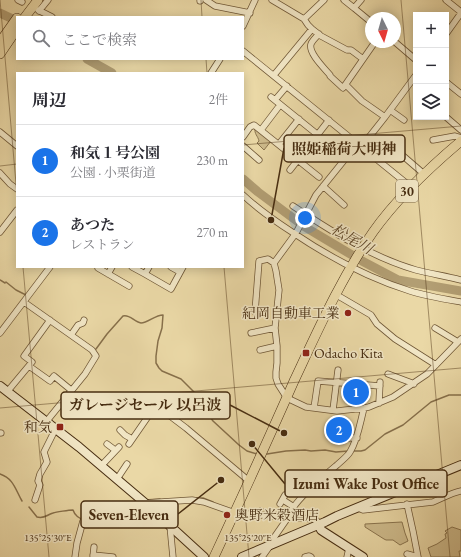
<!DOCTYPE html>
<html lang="ja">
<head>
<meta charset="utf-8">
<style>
	:root { --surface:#fff; --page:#f7f7f7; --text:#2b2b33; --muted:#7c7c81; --line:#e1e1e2; --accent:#1a73e8 }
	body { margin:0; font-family:"EB Garamond","Noto Serif JP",serif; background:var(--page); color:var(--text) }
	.controls { position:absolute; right:12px; top:12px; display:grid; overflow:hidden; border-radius:0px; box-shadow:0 2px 10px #0003 }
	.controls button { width:36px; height:36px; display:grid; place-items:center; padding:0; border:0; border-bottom:1px solid var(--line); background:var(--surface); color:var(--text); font:20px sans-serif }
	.compass { position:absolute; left:365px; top:12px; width:36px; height:36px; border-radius:50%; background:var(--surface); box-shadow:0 2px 10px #0003; rotate:175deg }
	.you { position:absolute; left:305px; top:218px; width:14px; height:14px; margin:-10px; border:3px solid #fff; border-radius:50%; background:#1a73e8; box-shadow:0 0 0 6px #1a73e833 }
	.badge { display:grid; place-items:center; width:26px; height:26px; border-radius:50%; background:var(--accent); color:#fff; font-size:13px; font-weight:700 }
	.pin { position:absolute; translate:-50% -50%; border:2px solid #fff; box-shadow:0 1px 4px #0006 }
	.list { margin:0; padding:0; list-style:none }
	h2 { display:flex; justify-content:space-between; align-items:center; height:52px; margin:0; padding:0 16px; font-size:17px }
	h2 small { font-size:13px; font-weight:400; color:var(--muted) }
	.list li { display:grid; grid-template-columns:26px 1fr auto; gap:12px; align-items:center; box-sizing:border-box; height:72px; padding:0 16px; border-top:1px solid var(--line) }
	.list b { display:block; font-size:15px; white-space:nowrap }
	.list p { margin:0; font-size:13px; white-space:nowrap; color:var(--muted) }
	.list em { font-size:13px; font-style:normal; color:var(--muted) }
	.icon { flex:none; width:22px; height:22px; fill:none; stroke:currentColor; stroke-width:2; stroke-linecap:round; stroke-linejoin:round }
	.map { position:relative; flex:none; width:461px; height:557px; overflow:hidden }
	.search { position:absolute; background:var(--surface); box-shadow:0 2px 10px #0003; left:16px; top:16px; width:228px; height:44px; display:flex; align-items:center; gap:10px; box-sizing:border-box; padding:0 14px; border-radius:0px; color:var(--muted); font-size:15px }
	.panel { position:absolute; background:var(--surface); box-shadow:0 2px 10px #0003; left:16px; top:72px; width:228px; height:196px; border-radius:0px }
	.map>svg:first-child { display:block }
	.green { fill:#cebb8c; stroke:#8a744e }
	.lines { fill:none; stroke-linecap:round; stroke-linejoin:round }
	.stream { stroke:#87704b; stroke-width:1.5 }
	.river { stroke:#b29e73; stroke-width:9 }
	.street-casing { stroke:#6f5736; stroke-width:7 }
	.secondary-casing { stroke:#462c10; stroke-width:10 }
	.primary-casing { stroke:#462c10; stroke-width:10 }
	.street { stroke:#f1e6c5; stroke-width:5.5 }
	.secondary { stroke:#f1e6c5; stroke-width:8 }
	.primary { stroke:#ead8a6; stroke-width:9 }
	.ticks { fill:none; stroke:#462c10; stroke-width:1; stroke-opacity:0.45 }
	.poi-dot { fill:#8f2418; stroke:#f1e6c5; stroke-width:1.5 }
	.labels { text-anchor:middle; stroke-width:3; stroke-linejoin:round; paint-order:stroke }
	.shield { fill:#f1e6c5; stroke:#796446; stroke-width:1 }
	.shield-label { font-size:13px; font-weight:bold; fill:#462c10 }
	.poi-label { font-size:14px; fill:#462c10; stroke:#f1e6c5; text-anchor:end }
	.water-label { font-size:15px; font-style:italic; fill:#614829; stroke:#f1e6c5 }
	.ticks-label { font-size:10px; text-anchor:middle; fill:#462c10; stroke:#f1e6c5; stroke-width:3; stroke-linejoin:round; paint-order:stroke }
	.leader { fill:none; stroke:#462c10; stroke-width:1.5 }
	.callout-dot { fill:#462c10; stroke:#f1e6c5; stroke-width:1.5 }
	.callout { fill:#f1e6c5; stroke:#462c10; stroke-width:1.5 }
	.callout-label { font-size:15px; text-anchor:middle; font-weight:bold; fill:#462c10 }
</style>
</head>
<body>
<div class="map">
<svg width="461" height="557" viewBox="0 0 461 557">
	<rect width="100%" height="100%" fill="#ead8a6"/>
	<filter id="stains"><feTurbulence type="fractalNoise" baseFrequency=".005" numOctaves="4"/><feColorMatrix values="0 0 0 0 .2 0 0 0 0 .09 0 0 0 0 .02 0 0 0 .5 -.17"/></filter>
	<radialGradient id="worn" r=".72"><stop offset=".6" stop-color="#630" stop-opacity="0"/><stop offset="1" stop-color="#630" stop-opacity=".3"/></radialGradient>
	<!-- green -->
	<path class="green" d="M255,128L271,141L264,150L257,143L259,141C258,136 254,134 255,128Z
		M402,522L405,533L408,541L400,545L393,540H386L384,539L365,527V524Z
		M452,527L461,530V551H459L460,557H431L428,548L437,544L446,538L445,534L447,533L445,531Z"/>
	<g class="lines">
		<!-- stream -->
		<path class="stream" d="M0,280L5,283
			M6,282L16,290L26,295
			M96,349L107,334L123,316C130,314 134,322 141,323C148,323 155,315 163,315L162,328L158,341L156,356V363L159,368L162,371L181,379L198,396L200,403L213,421L239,445L247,451L257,454
			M353,451H361L365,450L385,434L403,425L431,402L449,395H461
			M267,454L286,451L305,450L311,451L325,450L336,452L348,451
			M0,474C14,479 15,489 22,501
			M195,498H203L213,502
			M145,500L160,499
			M29,507L37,517C45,519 46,515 53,513C56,512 69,510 73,510C75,516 79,518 84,520L98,514L110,512L118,508L133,504L139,503
			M260,508L271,512L285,513"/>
		<!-- river -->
		<path class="river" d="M0,13L17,21
			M87,59L112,73
			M243,179L258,192L305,227L362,261L398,280L461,291"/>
		<!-- street casing -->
		<g class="street-casing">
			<path id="street" d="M18,0L22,2
				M206,0L215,6L250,13
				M272,0L304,19
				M344,0L354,8
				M361,0L354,8L371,22
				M446,0L461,12
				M200,1V0
				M38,10L52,17
				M39,11L48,0
				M243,26L255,0
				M312,29L321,36L347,50H351L363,59
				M319,34C316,37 312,41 311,44C308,53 325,69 330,75V76L343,88L375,42
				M446,34L461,13
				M395,42L416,60
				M243,51L411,187
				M211,73L220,59
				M274,75L312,29L308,25L304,19L324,0
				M446,82L461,94
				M346,85L362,101L385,117
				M271,97L318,135
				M275,100L287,86
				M390,110L404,120
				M446,117L461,130
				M261,130L280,105
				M0,132L17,146
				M243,137L250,127L254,125L319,177
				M433,140L455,136L461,138
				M313,141L331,155
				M358,143L316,195L296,233L274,263L276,271L279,290L275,328L277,346V363L276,372V378L278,384L287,398L306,407L337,411L364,408L369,407L393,397L427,374L461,339
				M279,144L299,119
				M243,146L259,160
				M362,146L385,117L416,75
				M402,155L424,174
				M290,170L329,120
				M0,173L10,184L17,189
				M323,186L344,205
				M243,195C258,209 275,221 292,232C329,257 368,278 410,291C426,296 444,299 461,302
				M293,206C331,231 371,257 416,270C431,274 446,276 461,280
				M0,232L17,210
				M132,267L145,274L149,267
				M171,267L180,272
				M98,268L129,286
				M108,274L112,267
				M145,274L171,289L183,267
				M335,294L371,315L377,324L395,339L436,365
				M24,302L92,350L96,356L85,374L46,422
				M255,312L259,261L268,259L274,263
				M435,328L458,342
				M0,333L50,267
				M251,333L275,328
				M71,335L78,325L83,323L84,320
				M260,350L277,346
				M29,366L50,381L54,376L71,390
				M388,374L412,383L414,384
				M7,392L32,362L24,356L50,320
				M153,403L186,428L249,481
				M379,403L380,382
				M314,408L318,381L380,386
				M333,410L338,370
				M120,430L125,435L132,439
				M0,433H1
				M337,438H357
				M107,444L115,450
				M129,444L156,405
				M101,466L119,447
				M117,479L127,464
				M364,483L375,496L377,500
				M300,487L306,493
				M358,488L368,480
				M35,500L40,485L38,481L40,474L47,462L44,452L56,428
				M283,500L294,507
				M145,503L192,500L204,502L235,513L313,519L317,521L319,525
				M280,504L285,495
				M407,504L413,531L418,557
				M358,508L363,510L433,502C443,498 451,493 461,491
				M170,526L173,557
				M407,554L418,557
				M93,555L113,557
				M75,557L77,543L83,521
				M93,557L94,547
				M262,557L270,546L273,539L289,516C292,502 325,475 337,465C341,461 347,457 350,452C358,439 360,423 364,408
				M305,557L309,556L311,557
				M347,557L349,548"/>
		</g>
		<!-- secondary casing -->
		<g class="secondary-casing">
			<path id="secondary" d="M0,386L79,447L145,503L204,557
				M319,525L321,530L324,532L363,557
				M242,557L325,522L337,516L461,465"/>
		</g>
		<!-- primary casing -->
		<g class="primary-casing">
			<path id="primary" d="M25,17L38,0
				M0,42L17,18
				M0,54L17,29
				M214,557C241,499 268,440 294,381C318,330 341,278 373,232C397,198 429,168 461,141"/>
		</g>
		<!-- street -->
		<use href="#street" class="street"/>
		<!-- secondary -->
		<use href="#secondary" class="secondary"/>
		<!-- primary -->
		<use href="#primary" class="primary"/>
	</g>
	<!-- ticks -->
	<path class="ticks" d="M0,0L17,195M201,0L202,17M401,0L450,557M206,59L207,73M243,145L461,126M0,166L17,164M23,267L49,557M224,267L249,557M0,408L461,368"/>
	<!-- markers -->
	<g class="poi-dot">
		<circle cx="348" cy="313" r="4"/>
		<rect x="302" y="349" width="8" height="8" rx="2"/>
		<rect x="56" y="423" width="8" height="8" rx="2"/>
		<circle cx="227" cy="515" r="4"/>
	</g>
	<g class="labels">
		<!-- shield labels -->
		<rect class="shield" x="396" y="180" width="22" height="22" rx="3"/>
		<g class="shield-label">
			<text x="407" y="196">30</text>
		</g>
		<!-- poi labels -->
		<g class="poi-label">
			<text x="340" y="318">紀岡自動車工業</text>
			<text x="314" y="358" text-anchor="start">Odacho Kita</text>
			<text x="52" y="432">和気</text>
			<text x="235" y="520" text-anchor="start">奥野米穀酒店</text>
		</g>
		<!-- water labels -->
		<g class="water-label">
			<text transform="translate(352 239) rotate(30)" y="5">松尾川</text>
		</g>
	</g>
	<g class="ticks-label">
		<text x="48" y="541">135°25'30"E</text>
		<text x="248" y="541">135°25'20"E</text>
	</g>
	<!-- callouts -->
	<path class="leader" d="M271 220L284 148M284 433L230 405M252 444L285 484M221 480L178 514"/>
	<g class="callout-dot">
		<circle cx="271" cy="220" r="4"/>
		<circle cx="284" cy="433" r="4"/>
		<circle cx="252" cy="444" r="4"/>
		<circle cx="221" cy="480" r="4"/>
	</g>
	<g class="callout">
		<rect x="284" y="135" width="121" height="27" rx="4"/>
		<rect x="61" y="392" width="169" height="27" rx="4"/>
		<rect x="285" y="470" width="162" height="27" rx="4"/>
		<rect x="81" y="501" width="97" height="27" rx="4"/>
	</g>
	<g class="callout-label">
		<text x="344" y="154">照姫稲荷大明神</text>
		<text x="145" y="410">ガレージセール 以呂波</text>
		<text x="366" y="489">Izumi Wake Post Office</text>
		<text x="129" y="520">Seven-Eleven</text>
	</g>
	<rect width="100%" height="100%" filter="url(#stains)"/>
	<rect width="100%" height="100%" fill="url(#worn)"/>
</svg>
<div class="controls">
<button>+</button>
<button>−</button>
<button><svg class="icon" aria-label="layers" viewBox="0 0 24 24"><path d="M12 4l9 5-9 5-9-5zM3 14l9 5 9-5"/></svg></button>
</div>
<svg class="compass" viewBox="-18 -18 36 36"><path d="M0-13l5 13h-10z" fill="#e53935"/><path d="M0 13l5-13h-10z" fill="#7c7c81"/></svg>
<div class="you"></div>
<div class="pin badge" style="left:356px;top:392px">1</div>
<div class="pin badge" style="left:339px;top:430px">2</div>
<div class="search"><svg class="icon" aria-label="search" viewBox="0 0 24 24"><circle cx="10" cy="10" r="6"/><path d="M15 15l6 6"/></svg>ここで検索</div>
<section class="panel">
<h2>周辺<small>2件</small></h2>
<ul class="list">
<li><span class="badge">1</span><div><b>和気１号公園</b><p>公園 · 小栗街道</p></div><em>230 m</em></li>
<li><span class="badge">2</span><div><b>あつた</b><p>レストラン</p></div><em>270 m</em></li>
</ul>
</section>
</div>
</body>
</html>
